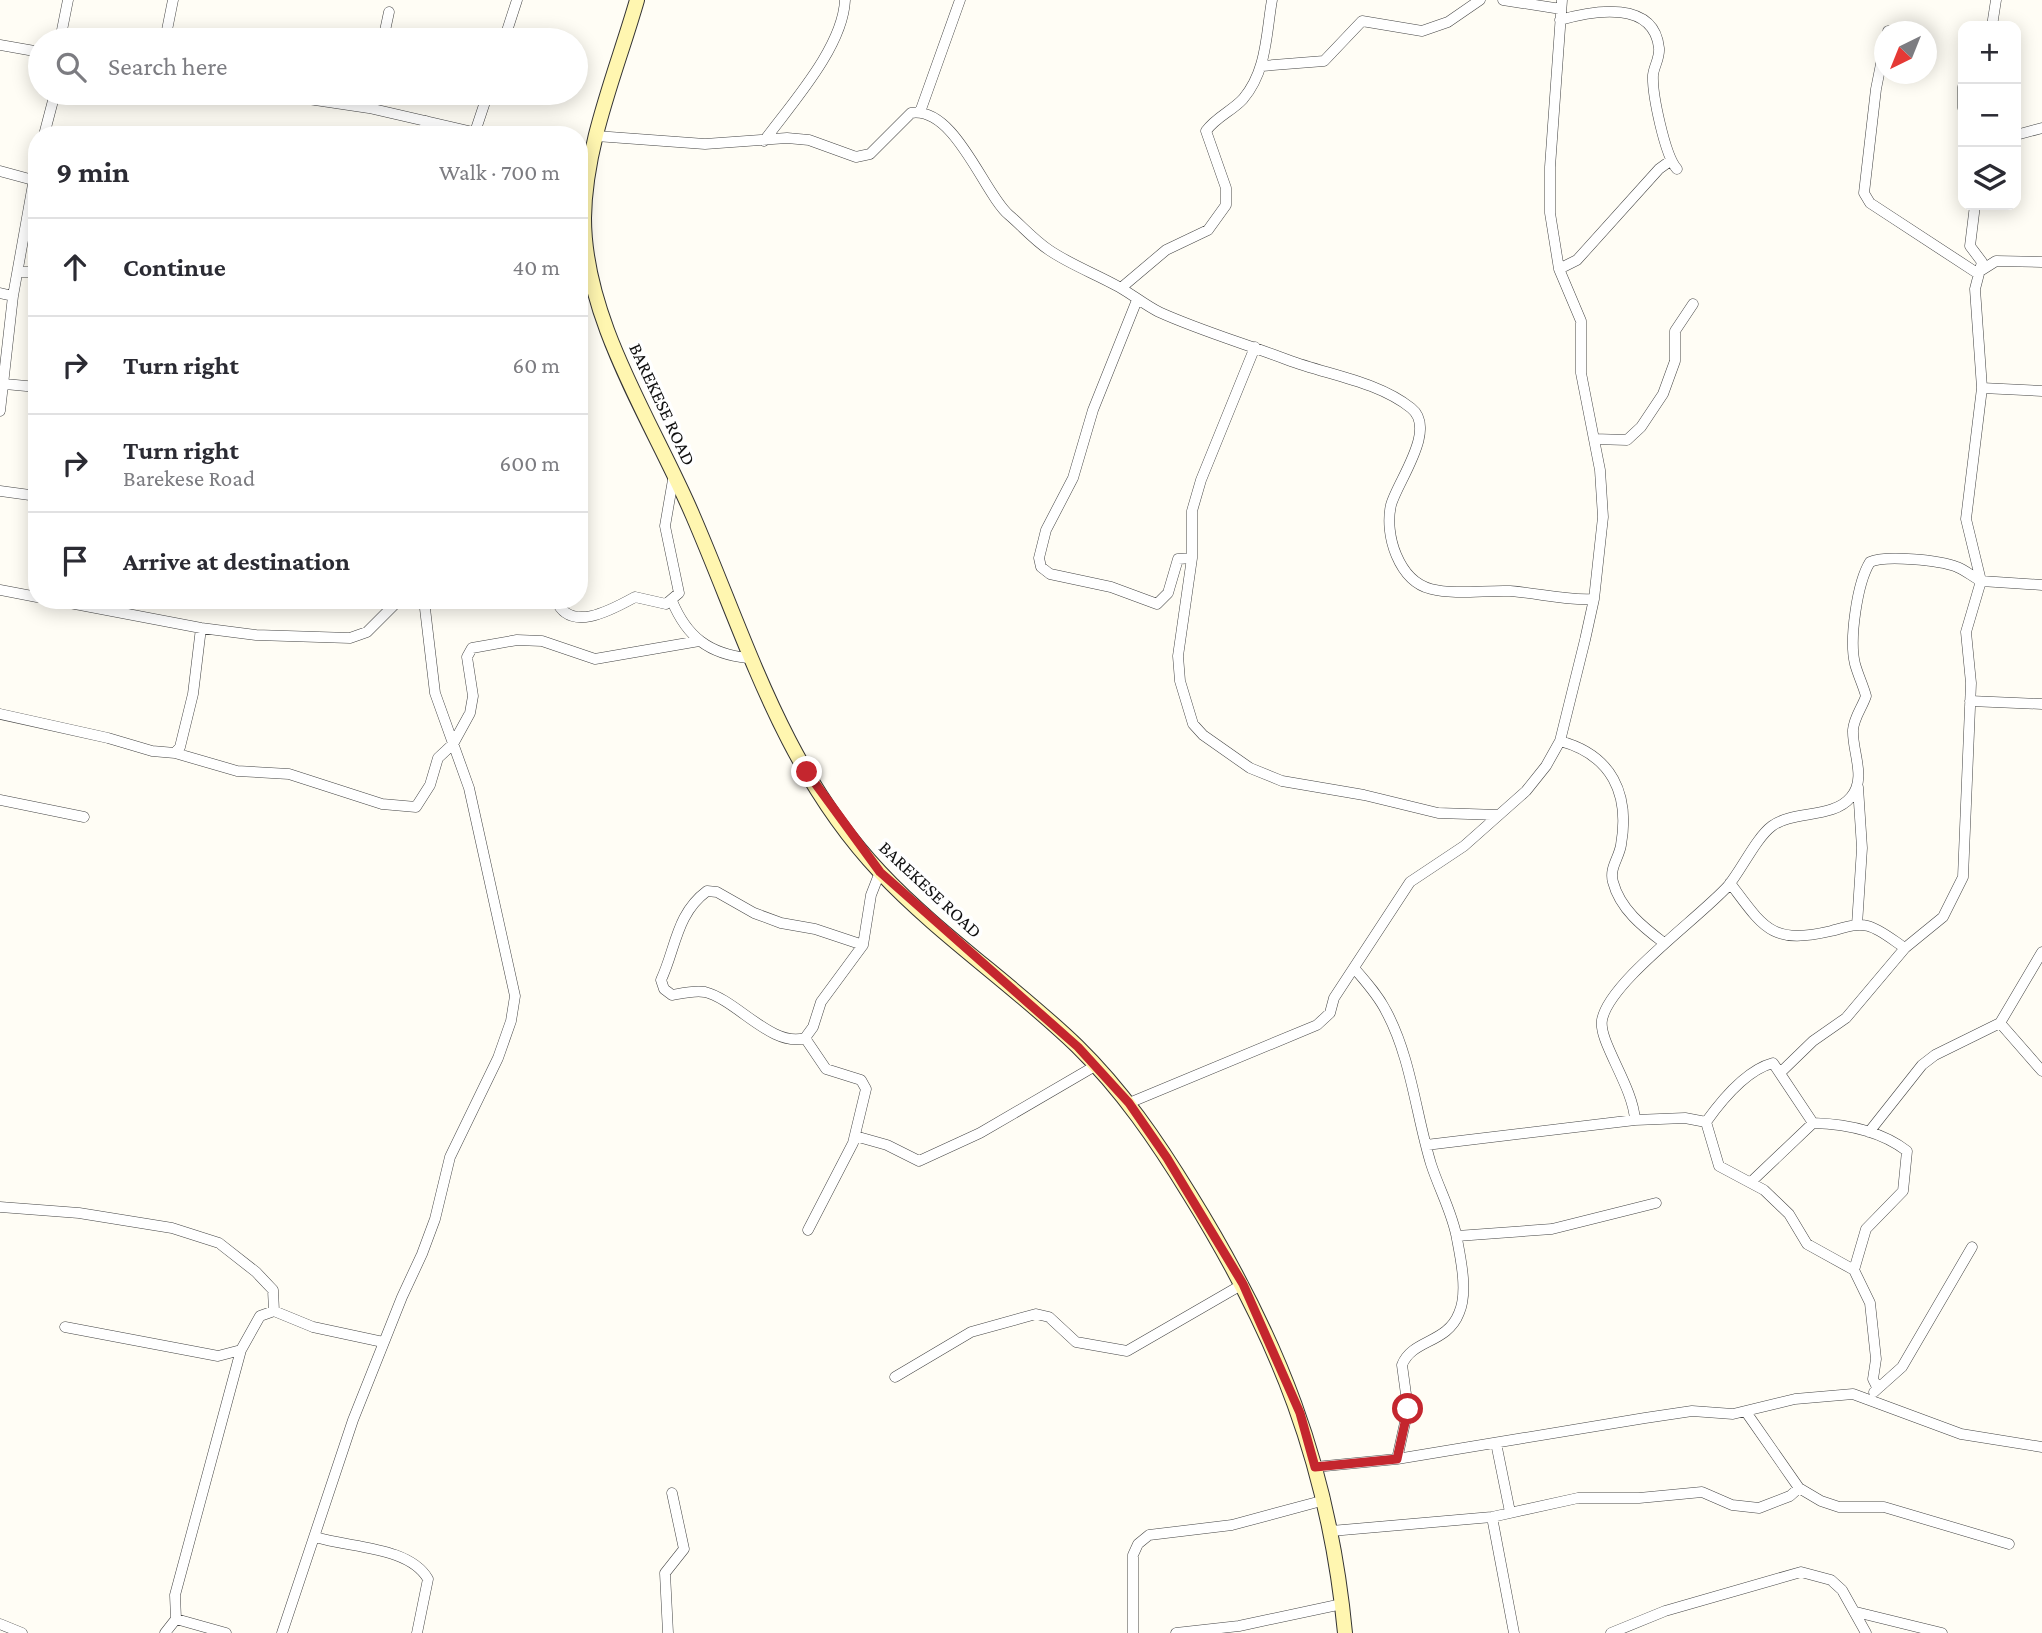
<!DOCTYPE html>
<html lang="en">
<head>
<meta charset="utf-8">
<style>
	:root { --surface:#fff; --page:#f2f2f3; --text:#2b2b33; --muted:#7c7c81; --line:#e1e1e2 }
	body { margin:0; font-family:"Crimson Pro",serif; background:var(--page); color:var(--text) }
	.controls { position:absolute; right:21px; top:21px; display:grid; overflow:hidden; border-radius:14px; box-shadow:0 4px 18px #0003 }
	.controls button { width:63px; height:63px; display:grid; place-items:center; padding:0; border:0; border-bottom:2px solid var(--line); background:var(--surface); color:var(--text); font:35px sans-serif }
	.compass { position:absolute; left:1874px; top:21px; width:63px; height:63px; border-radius:50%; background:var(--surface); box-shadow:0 4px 18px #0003; rotate:223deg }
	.stop { position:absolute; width:21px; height:21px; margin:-16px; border:5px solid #c4262e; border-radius:50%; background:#fff }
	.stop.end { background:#c4262e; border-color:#fff; box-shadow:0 2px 7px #0008 }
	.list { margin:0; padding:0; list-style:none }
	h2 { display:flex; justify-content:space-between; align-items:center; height:91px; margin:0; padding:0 28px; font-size:30px }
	h2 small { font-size:23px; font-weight:400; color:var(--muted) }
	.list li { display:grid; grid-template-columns:46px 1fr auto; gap:21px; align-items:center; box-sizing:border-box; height:98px; padding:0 28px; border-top:2px solid var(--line) }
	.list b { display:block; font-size:26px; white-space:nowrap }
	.list p { margin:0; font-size:23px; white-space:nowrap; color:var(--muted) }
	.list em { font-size:23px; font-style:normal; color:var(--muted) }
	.icon { flex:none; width:38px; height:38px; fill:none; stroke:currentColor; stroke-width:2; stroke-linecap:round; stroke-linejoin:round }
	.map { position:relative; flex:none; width:2042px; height:1633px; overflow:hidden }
	.search { position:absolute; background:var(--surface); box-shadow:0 4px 18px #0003; left:28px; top:28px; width:560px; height:77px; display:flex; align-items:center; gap:18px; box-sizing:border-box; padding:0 24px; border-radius:38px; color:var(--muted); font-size:26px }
	.panel { position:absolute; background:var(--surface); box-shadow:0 4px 18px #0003; left:28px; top:126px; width:560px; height:483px; border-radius:28px }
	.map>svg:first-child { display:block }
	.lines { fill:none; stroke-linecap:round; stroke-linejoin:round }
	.street-casing { stroke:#444; stroke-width:11 }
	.secondary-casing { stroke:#333; stroke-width:16 }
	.street { stroke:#fff; stroke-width:10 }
	.secondary { stroke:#fff6b0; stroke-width:14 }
	.route { stroke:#c4262e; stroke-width:9 }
	.labels { text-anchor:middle; stroke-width:7; stroke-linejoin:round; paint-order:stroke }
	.street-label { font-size:19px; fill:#111; stroke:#fff }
</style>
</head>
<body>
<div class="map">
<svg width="2042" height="1633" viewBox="0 0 2042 1633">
	<rect width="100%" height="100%" fill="#fffdf5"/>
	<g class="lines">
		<!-- street casing -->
		<g class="street-casing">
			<path id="street" d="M1503,0L1561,9
				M1560,20C1594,10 1654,0 1659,48C1660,58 1654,66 1653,75C1652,94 1665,156 1677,169
				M1992,26L1996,0
				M1888,32V31
				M60,40L68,0
				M165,40L173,0
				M383,40L389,12
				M504,40L517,0
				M0,45L40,52
				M1884,49L1876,89L1864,193L1870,203L1977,273L1996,261L2042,262
				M1262,66L1324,61L1362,21L1422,31L1448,22L1480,0
				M1963,87V108
				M268,93L369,108L486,135
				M369,108L372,93
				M920,112L960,0
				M44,135L55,93
				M422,135L426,121
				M474,135L488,93
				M2016,135L2042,128
				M596,136L705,144L787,138L809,140L856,157L870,154L911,113C955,106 984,194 1009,215C1022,226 1034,240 1049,250C1071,265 1096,274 1119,287C1133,295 1145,305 1159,312C1201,331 1246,344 1288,360C1328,375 1377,381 1411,408C1438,429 1397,482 1391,505C1384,535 1399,581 1431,589C1455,595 1485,590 1510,591C1539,593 1565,601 1594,599
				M764,141C792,103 843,47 845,0
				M0,171L33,180
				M1559,269L1577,260L1659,169L1670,161
				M20,272H37
				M1121,288L1166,250L1208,230L1226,205V188L1206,131C1216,117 1232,111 1243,99C1267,71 1266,34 1272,0
				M0,293L13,296
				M1137,300L1093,410L1073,478L1046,530L1039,558L1041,567L1050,574L1111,587L1157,604L1168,593L1178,559L1192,558
				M1255,347L1201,480L1192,511V558L1178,656L1180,681L1193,724L1203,735L1250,768L1282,781L1364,795L1438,813L1499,815
				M5,384L37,387
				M1982,388L2042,391
				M0,411L13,296L37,162
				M1594,439L1627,440L1641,427L1663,394L1675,361V331L1693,304
				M0,491L37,496
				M0,590L37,597
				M54,600L201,628L256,635L350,638L367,632L399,600
				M556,600C570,634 613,609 635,597L666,604L679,593L665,526L674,474
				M672,601C687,637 709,654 748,658
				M1970,701L2042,704
				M0,714L108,738L152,751L175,753L180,747L193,694L201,628
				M1560,741C1612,755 1630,794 1621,845C1619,858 1609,868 1613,882C1620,909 1643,927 1664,943
				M175,753L237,771L289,774L382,804L416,807L430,785L438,758L453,744L470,713L473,696L467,657L472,648L517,640L542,641L595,659L699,641
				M0,800L84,817
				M1730,883C1764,928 1771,945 1831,931C1843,928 1855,923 1868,926C1880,929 1894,941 1905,948
				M1857,925L1862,848L1858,787
				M863,945L815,929L781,923L754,913L717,892L707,891C676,914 676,948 661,980L664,989L672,995C683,993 695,990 705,992C737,1000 772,1048 805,1038L813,1027L821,1002L863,945L871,895L880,872
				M1354,968C1366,982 1378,995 1386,1011C1411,1057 1416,1115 1431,1164C1439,1189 1453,1214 1457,1239C1461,1260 1468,1293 1459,1313C1447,1344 1412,1339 1402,1365L1408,1409L1397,1459
				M2000,1023L2042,1071
				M805,1038L826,1069L861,1080L866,1089L853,1143L808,1230
				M1781,1072L1813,1041L1846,1018L1905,948L1943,917L1963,877L1971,683L1966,632L1981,581L2042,585
				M1129,1103L1317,1025L1330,1013L1334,998L1410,882L1464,846L1526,791L1546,766L1560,741L1585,640L1594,599L1603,517L1600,470L1581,373V321L1559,269L1550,213V167L1562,0
				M1635,1120C1633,1086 1598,1041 1602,1020C1609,982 1699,918 1728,886C1742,869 1756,838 1772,826C1794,810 1833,819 1851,797C1867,778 1852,752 1853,730C1854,717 1862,708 1866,696C1863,685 1858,675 1855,664C1849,640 1857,583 1870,562C1885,555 1940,560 1957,567C1965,570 1973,577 1981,581L1966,519L1982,388L1975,289L1982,262L1970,246L1975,205
				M1813,1123L1773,1063C1746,1070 1721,1101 1706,1122L1719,1166L1764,1190L1789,1214L1807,1244L1854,1270L1870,1303L1876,1359L1873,1379L1877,1387
				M1869,1132L1922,1065L1935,1055L2000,1023L2042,952
				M855,1136L887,1145L919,1161L980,1133L1095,1066
				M1426,1145L1635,1120L1685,1118L1706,1122
				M1752,1181L1813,1123C1845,1124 1881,1131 1907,1151L1903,1191L1866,1229L1854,1270
				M0,1207L79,1213L172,1228L219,1243L256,1272L273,1290L274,1311
				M1457,1236L1552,1229L1656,1203
				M65,1327L218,1356L241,1350
				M895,1377L971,1332L1036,1314L1049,1317L1076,1342L1127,1351L1243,1284
				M1874,1392L1902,1367L1972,1247
				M1746,1412L1799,1488L1821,1501L1839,1507H1884L2009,1544
				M1496,1443L1510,1512
				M1315,1467L1397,1459L1645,1418L1692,1411L1733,1414L1795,1399L1853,1394L1961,1434L2042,1447
				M1492,1517L1514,1633
				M1331,1531L1492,1517L1578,1498H1639L1702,1492L1732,1505L1759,1508L1790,1496L1799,1488
				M316,1537C349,1548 409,1546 428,1579L417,1633
				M1856,1612L1942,1633
				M176,1619L226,1633
				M0,1624L22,1633
				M165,1633L176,1619L175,1595L241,1350L260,1316L274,1311L313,1327L383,1342
				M282,1633L353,1420L402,1297L422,1254L435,1219L450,1157L498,1058L511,1021L515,996L469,788L435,693L424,600
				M668,1633L665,1573L684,1549L672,1493
				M1133,1633V1555L1138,1544L1149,1535L1232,1525L1325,1500
				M1176,1633L1239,1626L1342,1604
				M1611,1633L1665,1611L1801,1572L1831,1580L1842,1590L1866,1633"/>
		</g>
		<!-- secondary casing -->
		<g class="secondary-casing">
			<path id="secondary" d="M637,0C617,70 585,144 584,218C584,321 654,424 693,516C747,641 783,769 880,872C938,934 1015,986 1077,1046C1122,1090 1157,1141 1190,1195C1278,1337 1329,1465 1345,1633"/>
		</g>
		<!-- street -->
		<use href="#street" class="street"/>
		<!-- secondary -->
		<use href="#secondary" class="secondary"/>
	</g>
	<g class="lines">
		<!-- route -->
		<path class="route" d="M807,772L880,872L1078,1047L1129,1103L1167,1158L1243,1284L1300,1413L1315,1467L1397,1459L1408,1409"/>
	</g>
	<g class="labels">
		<!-- street labels -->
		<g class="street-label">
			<text transform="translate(663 404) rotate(65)" y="7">BAREKESE ROAD</text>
			<text transform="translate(931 889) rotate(43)" y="7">BAREKESE ROAD</text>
		</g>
	</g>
</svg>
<div class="controls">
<button>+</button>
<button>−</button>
<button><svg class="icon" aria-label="layers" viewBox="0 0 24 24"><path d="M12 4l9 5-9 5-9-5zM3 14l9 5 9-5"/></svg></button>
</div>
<svg class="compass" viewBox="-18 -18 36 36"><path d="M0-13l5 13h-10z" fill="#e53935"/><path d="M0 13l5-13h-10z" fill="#7c7c81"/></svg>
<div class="stop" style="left:1408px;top:1409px"></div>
<div class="stop end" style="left:807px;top:772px"></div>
<div class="search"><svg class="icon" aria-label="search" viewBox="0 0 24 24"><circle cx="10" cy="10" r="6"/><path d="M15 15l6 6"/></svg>Search here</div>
<section class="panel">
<h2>9 min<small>Walk · 700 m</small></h2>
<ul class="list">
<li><svg class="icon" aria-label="ahead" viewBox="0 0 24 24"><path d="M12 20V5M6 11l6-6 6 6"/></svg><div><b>Continue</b></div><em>40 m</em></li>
<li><svg class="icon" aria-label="right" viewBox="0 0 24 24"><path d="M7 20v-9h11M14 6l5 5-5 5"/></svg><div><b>Turn right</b></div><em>60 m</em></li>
<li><svg class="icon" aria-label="right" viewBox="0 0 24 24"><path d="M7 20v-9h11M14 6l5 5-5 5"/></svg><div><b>Turn right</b><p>Barekese Road</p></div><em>600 m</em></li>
<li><svg class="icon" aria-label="arrive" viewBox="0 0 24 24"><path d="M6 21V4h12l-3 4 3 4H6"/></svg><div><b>Arrive at destination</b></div></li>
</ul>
</section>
</div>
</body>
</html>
